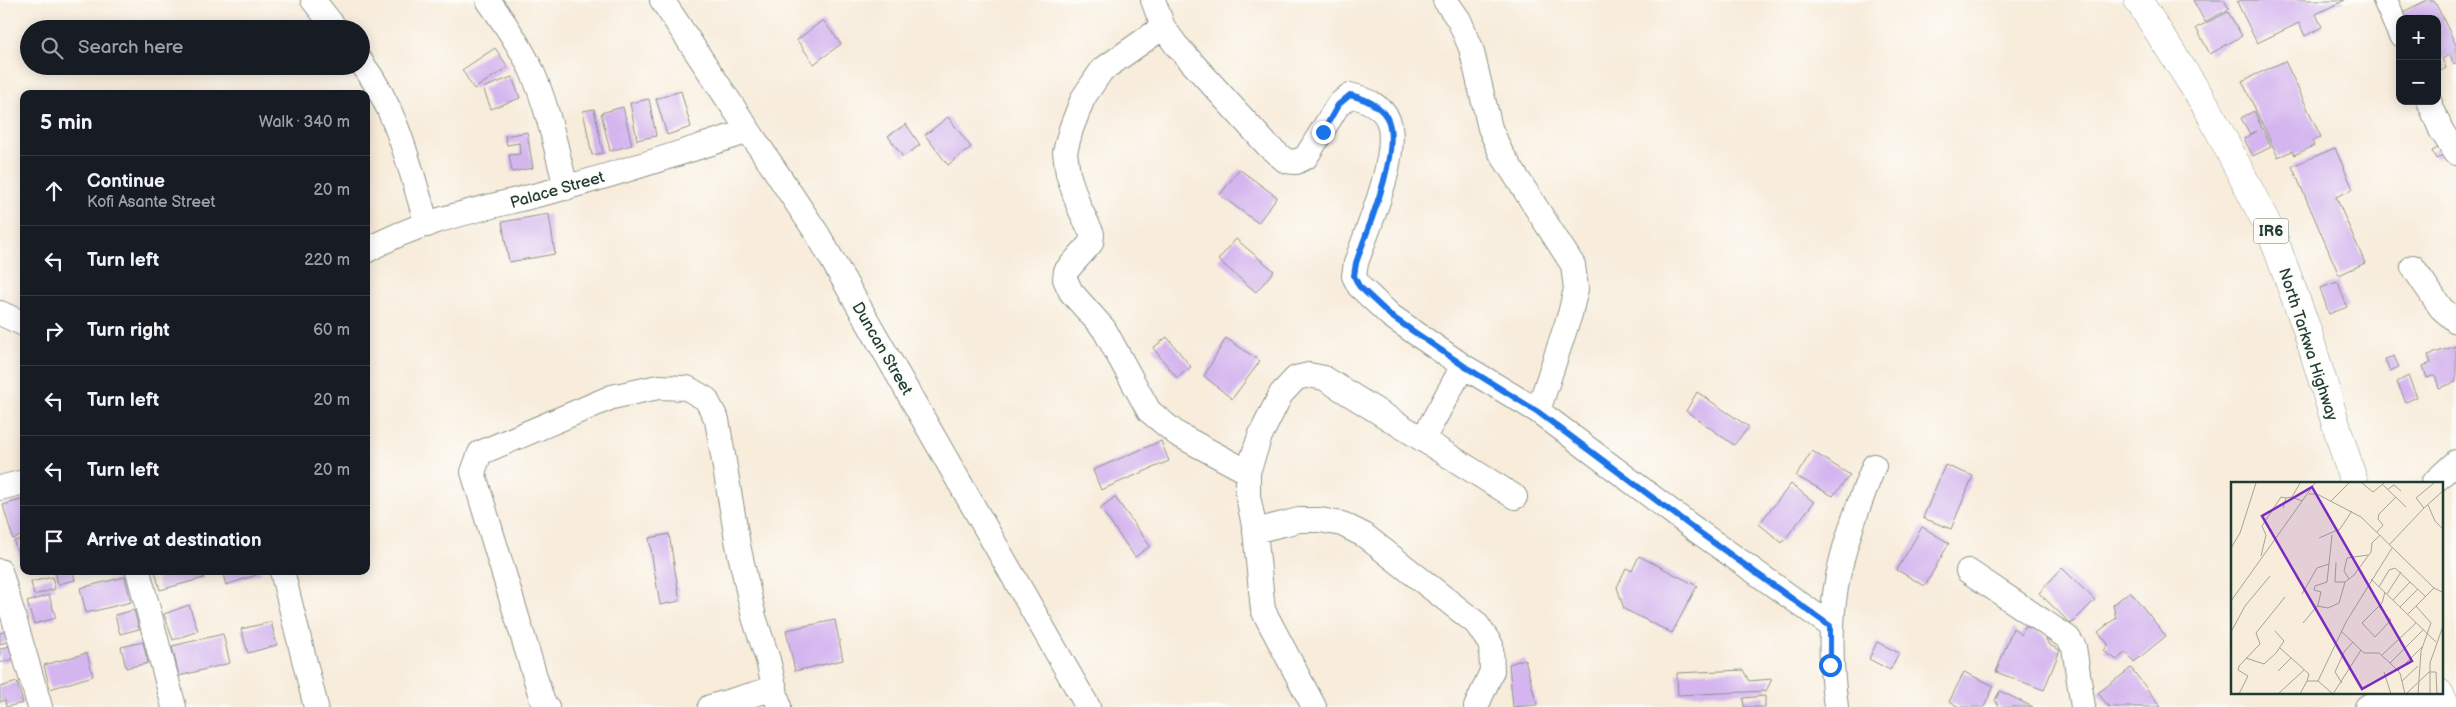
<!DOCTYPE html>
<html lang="en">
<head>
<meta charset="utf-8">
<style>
	:root { --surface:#171b24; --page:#242831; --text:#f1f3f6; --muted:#9ea1a6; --line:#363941 }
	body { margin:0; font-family:"Balsamiq Sans",sans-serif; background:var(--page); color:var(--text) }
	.controls { position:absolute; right:15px; top:15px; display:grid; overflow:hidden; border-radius:10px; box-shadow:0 2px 12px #0003 }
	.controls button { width:45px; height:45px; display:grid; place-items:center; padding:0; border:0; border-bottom:1px solid var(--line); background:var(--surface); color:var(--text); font:25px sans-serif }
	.stop { position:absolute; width:15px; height:15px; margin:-11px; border:4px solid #1a73e8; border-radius:50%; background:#fff }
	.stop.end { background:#1a73e8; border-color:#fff; box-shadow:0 1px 5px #0008 }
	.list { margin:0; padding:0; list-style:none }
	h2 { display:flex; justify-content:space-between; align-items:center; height:65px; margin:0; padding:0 20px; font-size:21px }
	h2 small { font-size:16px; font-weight:400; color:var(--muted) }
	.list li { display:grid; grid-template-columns:32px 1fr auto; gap:15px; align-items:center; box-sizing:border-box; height:70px; padding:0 20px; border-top:1px solid var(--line) }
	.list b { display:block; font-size:19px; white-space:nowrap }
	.list p { margin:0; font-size:16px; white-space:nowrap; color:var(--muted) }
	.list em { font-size:16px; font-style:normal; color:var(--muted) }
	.icon { flex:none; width:28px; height:28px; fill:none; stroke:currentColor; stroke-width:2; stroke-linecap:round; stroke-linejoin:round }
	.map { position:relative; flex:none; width:2456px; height:707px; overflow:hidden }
	.search { position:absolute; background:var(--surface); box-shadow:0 2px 12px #0003; left:20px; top:20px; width:350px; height:55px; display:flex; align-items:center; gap:12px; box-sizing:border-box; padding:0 18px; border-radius:28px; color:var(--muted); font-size:19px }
	.panel { position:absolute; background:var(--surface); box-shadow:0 2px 12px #0003; left:20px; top:90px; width:350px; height:485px; border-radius:10px }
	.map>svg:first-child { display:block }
	.building { fill:#d4b5ef }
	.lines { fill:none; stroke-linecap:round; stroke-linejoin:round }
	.minor-casing { stroke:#8c9488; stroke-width:26 }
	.major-casing { stroke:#8c9488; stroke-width:29 }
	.minor { stroke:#fff; stroke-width:24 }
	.major { stroke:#fff; stroke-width:28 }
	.route { stroke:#1a73e8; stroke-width:6 }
	.labels { text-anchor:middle; stroke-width:4; stroke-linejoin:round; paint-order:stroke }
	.shield { fill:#fdfcf7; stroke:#62766e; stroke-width:1 }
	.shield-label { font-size:15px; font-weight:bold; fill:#1f3d34 }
	.street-label { font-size:16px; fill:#1f3d34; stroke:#fdfcf7 }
	.inset-road { fill:none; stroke:#a1a698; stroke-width:1 }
	.view { fill:#7b2cbf; fill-opacity:0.15; stroke:#7b2cbf; stroke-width:2.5 }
	.inset-edge { fill:none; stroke:#1f3d34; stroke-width:2.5 }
</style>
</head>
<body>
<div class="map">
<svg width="2456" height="707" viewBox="0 0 2456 707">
	<rect width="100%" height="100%" fill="#fdfcf7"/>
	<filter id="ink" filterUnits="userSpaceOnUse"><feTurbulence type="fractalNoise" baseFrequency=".02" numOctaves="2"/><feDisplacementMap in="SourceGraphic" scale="10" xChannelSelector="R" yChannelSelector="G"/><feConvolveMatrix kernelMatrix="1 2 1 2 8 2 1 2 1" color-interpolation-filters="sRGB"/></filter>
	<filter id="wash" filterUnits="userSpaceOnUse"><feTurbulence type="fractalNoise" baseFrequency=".0096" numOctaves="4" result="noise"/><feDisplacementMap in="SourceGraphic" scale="20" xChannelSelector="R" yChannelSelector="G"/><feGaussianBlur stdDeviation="1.12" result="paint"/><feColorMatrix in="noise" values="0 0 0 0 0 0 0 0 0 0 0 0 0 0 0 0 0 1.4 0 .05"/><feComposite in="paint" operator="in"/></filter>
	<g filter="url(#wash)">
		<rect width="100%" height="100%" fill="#f8ecdb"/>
		<g id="blocks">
			<!-- building -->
			<path class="building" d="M2193,0H2224L2229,9L2205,22Z
				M2240,0H2345L2316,14L2322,27L2305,36L2299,23L2257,43L2237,2Z
				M2427,0H2434L2456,45V63L2454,64L2450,55L2442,59L2446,68L2437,73V19H2400L2395,16Z
				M2228,12L2242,36L2210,54L2196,28Z
				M823,20L841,44L814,64L797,40Z
				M495,48L508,67L474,89L462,70Z
				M2285,61L2321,137L2312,141L2314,146L2294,155L2292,151L2278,157L2242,81Z
				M512,77L520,98L491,109L483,88Z
				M681,91L691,127L667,135L656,99Z
				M649,99L656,136L637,140L630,103Z
				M623,107L632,145L610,151L601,113Z
				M594,109L603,153L592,155L583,111Z
				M2254,111L2271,147L2253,156L2244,139L2257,131L2250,134L2241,118Z
				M948,117L971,147L948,165L925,135Z
				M906,124L920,145L903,157L888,136Z
				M527,132L533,168L512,172L509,155L520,154L519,143L507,145L505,136Z
				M2444,145L2448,153L2436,159L2432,151Z
				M2335,148L2353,189L2336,197L2365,263L2339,275L2292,166Z
				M1239,169L1277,197L1258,223L1220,195Z
				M549,214L555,254L509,262L502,222Z
				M1236,239L1274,271L1256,292L1218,260Z
				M2338,282L2347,307L2329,314L2320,288Z
				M1167,337L1191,367L1177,378L1153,348Z
				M1226,338L1260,361L1232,399L1204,376Z
				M2456,346V382L2439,388L2435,375L2427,378L2423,366L2431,363L2428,355Z
				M2394,356L2399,367L2390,371L2385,359Z
				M2408,376L2417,397L2406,402L2397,382Z
				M1697,392L1749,427L1734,445L1686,411Z
				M1161,441L1169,461L1101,490L1093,470Z
				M1812,451L1850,475L1833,496L1796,476Z
				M1945,465L1973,476L1951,529L1923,518Z
				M1791,484L1814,502L1782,543L1759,524Z
				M1115,497L1150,546L1135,557L1100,508Z
				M24,499V535L13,539L3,505Z
				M1922,527L1949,543L1925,586L1897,570Z
				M669,534L680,601L660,605L649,538Z
				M24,538V562L20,563L14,541Z
				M1639,556L1697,586L1672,633L1624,609L1617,587L1626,568L1632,571Z
				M2062,568L2095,600L2071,624L2039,593Z
				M55,571H73L75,580L58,584Z
				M155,571H202L204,578L160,590Z
				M222,571H262V573L226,585Z
				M52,577L55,589L34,595L31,582Z
				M125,577L131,602L86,613L80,588Z
				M2130,591L2166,636L2134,662L2126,652L2117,660L2104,651L2108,644L2098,632L2116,618L2113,605Z
				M49,595L56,618L34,624L27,602Z
				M189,605L198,631L173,640L164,614Z
				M134,610L139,629L120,634L115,615Z
				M835,620L843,660L795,671L786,630Z
				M271,622L277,645L248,653L241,629Z
				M2025,626L2044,635L2049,645L2060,650L2044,690L1996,672L2013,628L2021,635Z
				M10,630L13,640L0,644V633Z
				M223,634L230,663L179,676L172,646Z
				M143,642L148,663L126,668L121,647Z
				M1877,642L1899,653L1890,670L1869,659Z
				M9,646L13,659L0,663V649Z
				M87,653L93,676L50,689L44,665Z
				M1525,659L1537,705L1513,707L1509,664Z
				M2131,668L2161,707H2109L2098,693Z
				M1743,670L1749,681L1772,679L1766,691L1678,695L1677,673Z
				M1964,672L1994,686L1984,707H1960L1949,702Z
				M17,682L23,703L6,707L5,700L0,702V687Z
				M2000,691L2033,707H1999L1995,700Z
				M1765,696V707H1744L1743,698Z"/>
		</g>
	</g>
	<g filter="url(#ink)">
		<use href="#blocks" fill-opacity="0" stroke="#8c9488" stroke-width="1"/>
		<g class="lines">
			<!-- minor casing -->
			<g class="minor-casing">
				<path id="minor" d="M313,0L336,29
					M488,0C504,22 519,44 531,69C548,107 556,148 566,188
					M662,0L818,235L1088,707
					M1153,0L1163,27L1176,45L1268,146L1286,161L1296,162L1306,157L1338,105L1350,95C1366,99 1387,108 1390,127C1396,164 1368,227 1356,263L1354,276L1359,286L1391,316L1463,366L1538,411L1696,530L1830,625
					M1445,0L1459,20L1471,48L1490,128L1501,153L1573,265L1576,289L1570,314L1538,411
					M2385,0L2400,34
					M1163,27L1102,70L1083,98L1071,129L1065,152L1068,174L1079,207L1092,234L1091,243L1066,271L1065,279L1071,292L1104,329L1149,411L1177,434L1248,472
					M361,62C397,109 410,168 427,225
					M2429,101L2441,130L2456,153
					M366,251C423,217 500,206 564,188C627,171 688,150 749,131
					M2413,267L2441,308L2456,321
					M0,313L24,324
					M1423,439L1463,366
					M2433,483L2456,462
					M0,488L24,482
					M1255,531L1299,520H1320L1342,524L1364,535L1476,623L1491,645L1492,671L1476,707
					M0,571L40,707
					M138,571L174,707
					M282,571L316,707
					M1968,571L2068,638L2074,647L2083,707
					M547,707L543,703L473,472L480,453L612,397L658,387L687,388L706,399L717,420L738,545L754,617L768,660L779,707
					M710,707L775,688
					M1314,707L1263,610L1255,531L1248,496V472L1260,436L1281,394L1296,378L1309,375L1324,378L1515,497
					M1836,707C1823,611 1838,554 1874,466
					M2367,707L2372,704L2444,703"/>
			</g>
			<!-- major casing -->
			<g class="major-casing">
				<path id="major" d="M2138,0L2208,109L2272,234L2306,327L2354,483
					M2439,693L2447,707"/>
			</g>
			<!-- minor -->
			<use href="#minor" class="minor"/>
			<!-- major -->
			<use href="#major" class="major"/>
		</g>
	</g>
	<g class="lines" filter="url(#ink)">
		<!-- route -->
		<path class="route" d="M1323,132L1338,105L1350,95C1366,99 1387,108 1390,127C1396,163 1368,227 1356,263L1354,276L1359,286L1391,316L1464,366L1538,412L1696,530L1830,626V665"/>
	</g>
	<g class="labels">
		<!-- shield labels -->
		<rect class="shield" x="2253.5" y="218.5" width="35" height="25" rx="4"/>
		<g class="shield-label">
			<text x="2271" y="236">IR6</text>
		</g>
		<!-- street labels -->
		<g class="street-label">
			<text transform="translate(557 189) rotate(-16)" y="6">Palace Street</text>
			<text transform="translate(2309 344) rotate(72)" y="6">North Tarkwa Highway</text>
			<text transform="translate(883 348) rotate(60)" y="6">Duncan Street</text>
		</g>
	</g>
	<!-- overview -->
	<g transform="translate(2231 482)">
		<rect width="212" height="212" fill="#f8ecdb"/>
		<path class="inset-road" d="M69,1L61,15L71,19M131,1L142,10L153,1M151,2L175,25M157,7L163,3L170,9M78,12H86L130,35L203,106L213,111M100,19L118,1M197,23L204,39L213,48M52,26L55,16L61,15M193,26L213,8M146,50L152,43L147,37L148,32L165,15M88,56L109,47L121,29M158,63L193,26L185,16L203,1M0,66L9,51L25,1M30,74L35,53L31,44L50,15L55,16M105,80L104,100H114L123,93L140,70L141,61L149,53M118,97L113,89L116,76L137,73M140,97L205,160M148,105L158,88L164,86L195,115M71,112L86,86L98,82M156,112L170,90M162,118L179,100M0,119L84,1M86,124L97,126L108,121L114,100M185,124L200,141L190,169L187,212M148,125L160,138L144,155L131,141L151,121L154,110M169,125L187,107M176,133L203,106M72,141L87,123L90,110L83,108L84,104L96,100L101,53M110,149L133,171H148L159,181L169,191L174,212M0,150L14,124L39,94M49,166L78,192L76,199M151,173L185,141M15,176L33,182L45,171L53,159L44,149M159,181L192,148M47,189L60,176M167,189L191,165M153,190L160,212M87,199L115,140L161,66M87,199L102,212M171,199L187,184M111,201L104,190L113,170L122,160M8,212L17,194L7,188L8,184L29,162L25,151L54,115M47,212L73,188M69,212L76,199H87M102,212L130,168M175,212L198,190H205L206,212M199,212V181L213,141"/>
		<path class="view" d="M81,5L181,179L131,207L31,34Z"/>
		<rect width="212" height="212" class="inset-edge"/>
	</g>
</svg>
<div class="controls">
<button>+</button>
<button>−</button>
</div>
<div class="stop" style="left:1830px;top:665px"></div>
<div class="stop end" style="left:1323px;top:132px"></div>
<div class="search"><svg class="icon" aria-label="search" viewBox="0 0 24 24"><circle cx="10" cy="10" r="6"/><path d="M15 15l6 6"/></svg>Search here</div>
<section class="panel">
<h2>5 min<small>Walk · 340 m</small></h2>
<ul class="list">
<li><svg class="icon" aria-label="ahead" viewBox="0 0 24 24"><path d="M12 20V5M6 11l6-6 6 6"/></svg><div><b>Continue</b><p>Kofi Asante Street</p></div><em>20 m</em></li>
<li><svg class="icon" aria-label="left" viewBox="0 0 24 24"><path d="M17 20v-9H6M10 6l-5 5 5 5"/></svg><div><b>Turn left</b></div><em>220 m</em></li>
<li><svg class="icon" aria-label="right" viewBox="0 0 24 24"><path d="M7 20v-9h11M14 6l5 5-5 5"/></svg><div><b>Turn right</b></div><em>60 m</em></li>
<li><svg class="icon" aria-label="left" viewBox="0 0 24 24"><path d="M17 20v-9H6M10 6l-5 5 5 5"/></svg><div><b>Turn left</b></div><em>20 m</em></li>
<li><svg class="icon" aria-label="left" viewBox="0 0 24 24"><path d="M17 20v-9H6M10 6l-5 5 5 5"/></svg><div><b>Turn left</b></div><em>20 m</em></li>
<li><svg class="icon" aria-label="arrive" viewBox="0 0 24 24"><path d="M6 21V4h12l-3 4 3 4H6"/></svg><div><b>Arrive at destination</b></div></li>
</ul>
</section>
</div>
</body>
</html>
